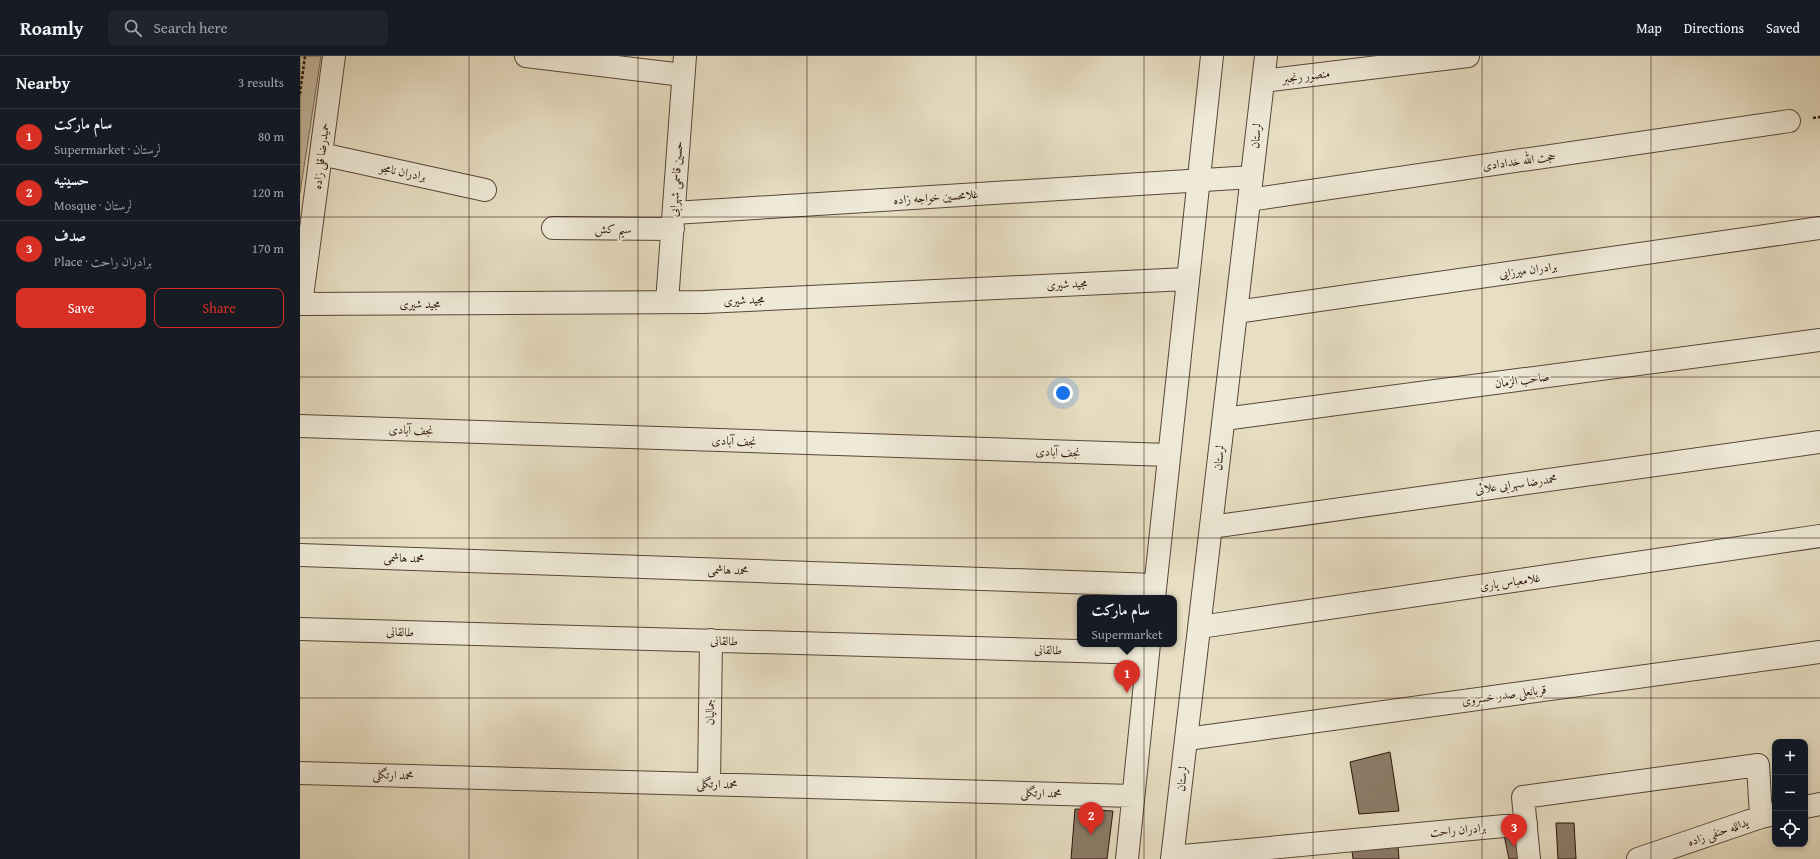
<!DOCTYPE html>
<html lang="en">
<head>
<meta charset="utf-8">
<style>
	:root { --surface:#171b24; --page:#20242c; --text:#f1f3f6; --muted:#9ea1a6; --line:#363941; --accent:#d93025 }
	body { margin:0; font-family:"Gentium Book Plus",Amiri,serif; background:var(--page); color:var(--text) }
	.controls { position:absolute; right:12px; bottom:12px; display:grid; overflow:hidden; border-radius:8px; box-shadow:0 2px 6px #0003 }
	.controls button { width:36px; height:36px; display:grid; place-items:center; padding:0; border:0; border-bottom:1px solid var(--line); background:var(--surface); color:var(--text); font:20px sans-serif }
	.you { position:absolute; left:763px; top:337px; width:14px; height:14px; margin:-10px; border:3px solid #fff; border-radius:50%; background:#1a73e8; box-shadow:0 0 0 6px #1a73e833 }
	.badge { display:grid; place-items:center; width:26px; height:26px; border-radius:50%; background:var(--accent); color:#fff; font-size:13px; font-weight:700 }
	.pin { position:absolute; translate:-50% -33px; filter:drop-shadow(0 1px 2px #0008) }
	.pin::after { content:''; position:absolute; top:21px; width:14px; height:12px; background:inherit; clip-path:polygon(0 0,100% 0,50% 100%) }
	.popup { position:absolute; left:777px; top:539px; width:100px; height:52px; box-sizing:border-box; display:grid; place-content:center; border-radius:8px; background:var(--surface); filter:drop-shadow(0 1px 3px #0005); font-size:13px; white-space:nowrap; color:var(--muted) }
	.popup b { font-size:15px; color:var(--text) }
	.popup::after { content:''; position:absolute; left:50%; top:100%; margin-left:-8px; border:8px solid transparent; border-top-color:var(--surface) }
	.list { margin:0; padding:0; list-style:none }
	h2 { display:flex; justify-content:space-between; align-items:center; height:52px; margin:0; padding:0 16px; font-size:17px }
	h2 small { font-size:13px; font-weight:400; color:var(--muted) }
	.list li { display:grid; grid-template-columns:26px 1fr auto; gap:12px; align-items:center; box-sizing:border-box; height:56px; padding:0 16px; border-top:1px solid var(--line) }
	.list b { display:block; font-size:15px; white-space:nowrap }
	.list p { margin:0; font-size:13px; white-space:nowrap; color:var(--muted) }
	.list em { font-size:13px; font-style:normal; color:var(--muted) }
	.actions { display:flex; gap:8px; padding:12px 16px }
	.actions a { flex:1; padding:9px 0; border:1px solid var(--accent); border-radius:8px; text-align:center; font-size:14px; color:var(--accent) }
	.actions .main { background:var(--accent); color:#fff }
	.icon { flex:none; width:22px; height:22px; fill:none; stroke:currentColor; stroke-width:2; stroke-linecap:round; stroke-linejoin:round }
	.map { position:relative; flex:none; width:1520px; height:803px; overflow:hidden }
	header { display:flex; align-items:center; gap:24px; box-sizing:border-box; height:56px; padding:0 20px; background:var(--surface); border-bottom:1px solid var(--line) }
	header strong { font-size:19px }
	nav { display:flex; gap:22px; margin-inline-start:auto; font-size:14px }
	.search { width:280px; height:36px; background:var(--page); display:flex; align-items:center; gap:10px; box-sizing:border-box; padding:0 14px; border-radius:8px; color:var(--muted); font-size:15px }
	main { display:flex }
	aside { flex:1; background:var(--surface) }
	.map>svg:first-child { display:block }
	.park { fill:#c7bca4; stroke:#786857 }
	.building { fill:#8c7d6a; stroke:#2a140a }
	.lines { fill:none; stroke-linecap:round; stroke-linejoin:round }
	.minor-casing { stroke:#594638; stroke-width:24 }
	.path { stroke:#2a140a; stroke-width:2.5; stroke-dasharray:3 2; stroke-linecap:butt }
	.minor { stroke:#efead8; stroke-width:22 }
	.grid { fill:none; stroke:#2a140a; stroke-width:1; stroke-opacity:0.55 }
	.labels { text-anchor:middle; stroke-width:4; stroke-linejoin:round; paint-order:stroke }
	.street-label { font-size:12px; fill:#2a140a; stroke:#efead8 }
</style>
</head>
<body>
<header>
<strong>Roamly</strong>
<div class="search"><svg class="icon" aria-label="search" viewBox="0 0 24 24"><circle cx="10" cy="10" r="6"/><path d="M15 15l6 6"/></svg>Search here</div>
<nav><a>Map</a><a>Directions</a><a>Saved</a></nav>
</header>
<main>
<aside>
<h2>Nearby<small>3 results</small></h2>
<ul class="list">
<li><span class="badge">1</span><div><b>سام مارکت</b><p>Supermarket · لرستان</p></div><em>80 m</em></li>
<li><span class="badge">2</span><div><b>حسینیه</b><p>Mosque · لرستان</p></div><em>120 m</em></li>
<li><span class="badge">3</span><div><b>صدف</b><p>Place · برادران راحت</p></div><em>170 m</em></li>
</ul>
<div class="actions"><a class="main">Save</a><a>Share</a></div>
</aside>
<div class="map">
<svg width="1520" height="803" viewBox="0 0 1520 803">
	<rect width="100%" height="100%" fill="#e7dec3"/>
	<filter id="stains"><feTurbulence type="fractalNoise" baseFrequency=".005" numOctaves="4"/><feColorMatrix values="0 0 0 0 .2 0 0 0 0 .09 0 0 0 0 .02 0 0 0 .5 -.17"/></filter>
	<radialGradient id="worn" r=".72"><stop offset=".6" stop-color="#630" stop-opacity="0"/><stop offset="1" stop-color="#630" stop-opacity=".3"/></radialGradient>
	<!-- park -->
	<path class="park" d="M0,0H21L0,137Z"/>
	<!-- building -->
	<path class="building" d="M1090,696L1099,755L1059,758L1050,706Z
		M775,753L813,755L807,803H771Z
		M1256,767H1274L1276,803H1258Z
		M1219,776L1224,803H1209L1204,779Z
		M1098,791L1099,803H1053L1052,795Z"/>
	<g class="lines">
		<!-- minor casing -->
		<g class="minor-casing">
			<path id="minor" d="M226,0L383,19
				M963,25L1168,0
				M21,98L185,134
				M949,144L1489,65
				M374,157L952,121
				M253,172L373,173
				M367,246L385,0
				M0,248L404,246L887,223
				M1,248L34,0
				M936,256L1520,172
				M924,363L1520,284
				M0,370L869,399
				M911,471L1520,386
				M0,499L855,529
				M854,542L912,0
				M900,571L1520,480
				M0,573L848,597
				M887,683L1520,596
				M0,717L833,740
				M409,728L411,584
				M1505,751L1520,748
				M872,801L1226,768
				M827,803L849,588
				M872,803L966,0
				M1229,803L1223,741L1458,709L1461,761
				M1338,803L1461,761L1475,758"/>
		</g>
		<!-- path -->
		<path class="path" d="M0,38L5,0
			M1513,62L1520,61"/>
		<!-- minor -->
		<use href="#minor" class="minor"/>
	</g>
	<!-- grid -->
	<path class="grid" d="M169,0V803M338,0V803M507,0V803M676,0V803M844,0V803M1013,0V803M1182,0V803M1351,0V803M0,161H1520M0,321H1520M0,482H1520M0,642H1520"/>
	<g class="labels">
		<!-- street labels -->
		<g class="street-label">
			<text transform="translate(1006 20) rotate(-7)" y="4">منصور رنجبر</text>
			<text transform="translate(956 80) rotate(-83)" y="4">لرستان</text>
			<text transform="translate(21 100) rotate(-83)" y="4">حمیدرضا قلی زاده</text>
			<text transform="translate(1219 105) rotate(-8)" y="4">حجت الله خدادادی</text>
			<text transform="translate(103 116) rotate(12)" y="4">برادران نامجو</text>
			<text transform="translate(376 123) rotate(-86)" y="4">حسین قاسمی شهرابی</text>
			<text transform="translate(636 141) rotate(-4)" y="4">غلامحسین خواجه زاده</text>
			<text transform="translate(313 173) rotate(1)" y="4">سیم کش</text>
			<text transform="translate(1228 214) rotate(-8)" y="4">برادران میرزایی</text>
			<text transform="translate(767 228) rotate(-3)" y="4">مجید شیری</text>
			<text transform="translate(444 244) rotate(-3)" y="4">مجید شیری</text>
			<text x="120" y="252">مجید شیری</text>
			<text transform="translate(1222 324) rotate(-8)" y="4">صاحب الزمان</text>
			<text transform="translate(111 374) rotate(2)" y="4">نجف آبادی</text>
			<text transform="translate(434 385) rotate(2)" y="4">نجف آبادی</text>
			<text transform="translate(758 396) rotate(2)" y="4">نجف آبادی</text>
			<text transform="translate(919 402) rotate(-83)" y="4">لرستان</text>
			<text transform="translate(1216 428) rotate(-8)" y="4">محمدرضا سهرابی علائی</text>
			<text transform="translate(104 502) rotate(2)" y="4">محمد هاشمی</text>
			<text transform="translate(428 514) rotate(2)" y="4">محمد هاشمی</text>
			<text transform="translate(1210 526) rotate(-8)" y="4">غلامعباس یاری</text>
			<text transform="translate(100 576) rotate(2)" y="4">طالقانی</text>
			<text transform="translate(424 585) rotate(2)" y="4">طالقانی</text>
			<text transform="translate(748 594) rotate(2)" y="4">طالقانی</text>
			<text transform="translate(1204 639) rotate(-8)" y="4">قربانعلی صدر خسروی</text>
			<text transform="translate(410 656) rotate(-89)" y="4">جمالیان</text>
			<text transform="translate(93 719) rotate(2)" y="4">محمد ارتگلی</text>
			<text transform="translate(882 723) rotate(-83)" y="4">لرستان</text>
			<text transform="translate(417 728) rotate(2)" y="4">محمد ارتگلی</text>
			<text transform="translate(741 737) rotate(2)" y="4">محمد ارتگلی</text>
			<text transform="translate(1158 774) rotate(-5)" y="4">برادران راحت</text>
			<text transform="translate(1418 776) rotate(-19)" y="4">یدالله حنفی زاده</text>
		</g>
	</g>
	<rect width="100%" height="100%" filter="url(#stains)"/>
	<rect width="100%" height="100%" fill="url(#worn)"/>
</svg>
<div class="controls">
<button>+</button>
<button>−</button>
<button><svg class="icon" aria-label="locate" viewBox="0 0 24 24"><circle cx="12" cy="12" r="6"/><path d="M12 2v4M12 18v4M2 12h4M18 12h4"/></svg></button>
</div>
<div class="you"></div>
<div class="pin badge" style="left:827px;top:637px">1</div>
<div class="popup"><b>سام مارکت</b>Supermarket</div>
<div class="pin badge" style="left:791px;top:779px">2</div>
<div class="pin badge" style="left:1214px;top:791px">3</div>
</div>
</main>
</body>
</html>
